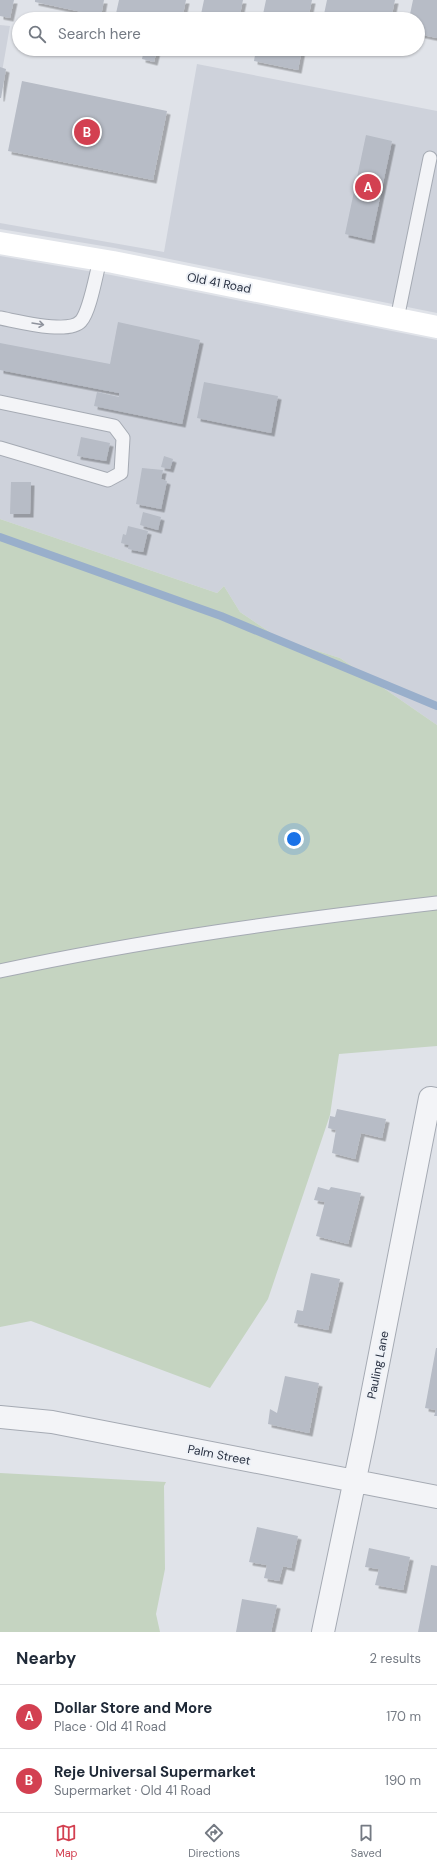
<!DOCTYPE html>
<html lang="en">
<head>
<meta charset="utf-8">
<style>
	:root { --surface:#fff; --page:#f6f6f7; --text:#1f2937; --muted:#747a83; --line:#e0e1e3; --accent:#d34051 }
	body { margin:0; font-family:"DM Sans",sans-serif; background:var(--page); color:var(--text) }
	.you { position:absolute; left:294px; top:839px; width:14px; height:14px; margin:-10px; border:3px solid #fff; border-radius:50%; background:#1a73e8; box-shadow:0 0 0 6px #1a73e833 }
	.badge { display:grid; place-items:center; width:26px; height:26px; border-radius:50%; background:var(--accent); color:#fff; font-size:13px; font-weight:700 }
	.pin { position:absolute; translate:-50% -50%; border:2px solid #fff; box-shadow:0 1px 4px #0006 }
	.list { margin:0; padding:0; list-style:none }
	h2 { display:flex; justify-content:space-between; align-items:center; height:52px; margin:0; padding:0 16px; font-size:17px }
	h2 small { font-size:13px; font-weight:400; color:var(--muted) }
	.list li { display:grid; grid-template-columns:26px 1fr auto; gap:12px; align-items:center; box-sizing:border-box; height:64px; padding:0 16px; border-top:1px solid var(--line) }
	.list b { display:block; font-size:15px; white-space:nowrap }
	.list p { margin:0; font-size:13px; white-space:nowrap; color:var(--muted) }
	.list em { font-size:13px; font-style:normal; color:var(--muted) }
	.icon { flex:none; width:22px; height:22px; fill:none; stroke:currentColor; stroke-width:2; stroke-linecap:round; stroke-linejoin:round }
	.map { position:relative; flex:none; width:437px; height:1632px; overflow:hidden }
	.search { position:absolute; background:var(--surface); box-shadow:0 1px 3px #0004; left:12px; right:12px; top:12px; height:44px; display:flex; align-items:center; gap:10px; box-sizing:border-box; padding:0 14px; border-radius:22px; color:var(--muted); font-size:15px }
	.sheet { height:180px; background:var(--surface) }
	nav { display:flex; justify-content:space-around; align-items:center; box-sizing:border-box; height:56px; border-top:1px solid var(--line); background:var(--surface); font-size:11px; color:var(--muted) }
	nav a { display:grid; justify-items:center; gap:2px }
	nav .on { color:var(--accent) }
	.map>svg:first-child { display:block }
	.built { fill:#ced2db }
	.green { fill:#c5d4c1 }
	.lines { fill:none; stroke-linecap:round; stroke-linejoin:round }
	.stream { stroke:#99afcb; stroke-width:8 }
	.building { fill:#b7bcc6; filter:url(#shadow) }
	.lane-casing { stroke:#a5aab3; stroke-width:15 }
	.street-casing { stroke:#a5aab3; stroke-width:24 }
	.lane { stroke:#f3f4f7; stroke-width:13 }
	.street { stroke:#f3f4f7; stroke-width:22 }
	.secondary { stroke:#fff; stroke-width:22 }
	.oneway { stroke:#8e929c }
	.labels { text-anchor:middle; stroke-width:4; stroke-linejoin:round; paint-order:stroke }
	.street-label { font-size:12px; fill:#283041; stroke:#eff2f7 }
</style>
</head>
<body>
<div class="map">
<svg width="437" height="1632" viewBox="0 0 437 1632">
	<defs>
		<filter id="shadow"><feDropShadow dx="3.5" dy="3.5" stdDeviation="0" flood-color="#0004"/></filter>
	</defs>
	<rect width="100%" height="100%" fill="#e0e3e9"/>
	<!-- built -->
	<path class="built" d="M0,25L10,26L0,83Z
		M197,64L437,111V313L115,248L0,229V223L164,252Z
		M0,256L111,275L437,340V725L340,658L280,639L240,612L224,586L217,593L0,519Z"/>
	<!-- green -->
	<path class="green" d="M0,519L217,593L224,586L240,612L280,639L340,658L437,725V1046L339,1054L330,1115L268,1299L210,1388L31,1321L0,1327Z
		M0,1473L166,1482L164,1486L165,1569L156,1614L160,1632H0Z"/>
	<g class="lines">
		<!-- stream -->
		<path class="stream" d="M0,537L221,616L437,706"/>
	</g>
	<!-- building -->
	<path class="building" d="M0,0H14L10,18L0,16Z
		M35,0H104L101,16L35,2Z
		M119,0H186L182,19L115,18Z
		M204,0H243L239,19H200Z
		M266,0H312L308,19H262Z
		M327,0H395L391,19H323Z
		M413,0H437V38L418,34V19H409Z
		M144,49L157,50L154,62L142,59Z
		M256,49H302L298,70L254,61Z
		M0,67L6,69L1,98H0Z
		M22,81L167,111L153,180L8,151Z
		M366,135L392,141L371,240L345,234Z
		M118,322L200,340L182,424L94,406L97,392L119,397V393L0,370V343L110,364Z
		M204,382L278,396L271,433L197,418Z
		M81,437L110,443L106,461L77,456Z
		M164,456L173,459L170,469L161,467Z
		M142,468L163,470L161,479L167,481L161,509L136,504Z
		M11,482H31L30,514H10Z
		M143,512L161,517L158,530L140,525Z
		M128,526L148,531L143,552L128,549L129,545L121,543L123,534L126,535Z
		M337,1109L386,1119L382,1138L361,1133L355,1159L332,1153L336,1130L328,1128L330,1116L335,1117Z
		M318,1187L329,1190L331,1187L361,1193L348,1244L316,1236L325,1202L314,1200Z
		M311,1273L340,1279L328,1330L294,1323L297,1310L303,1311Z
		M436,1348H437V1416H434L436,1410L425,1408Z
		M285,1376L319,1383L309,1433L268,1424L270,1409L277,1413Z
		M257,1527L298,1536L291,1568L283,1566L279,1581L264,1578L267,1565L249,1562Z
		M369,1548L410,1557L403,1590L375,1585L379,1569L365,1567Z
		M431,1565L437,1566V1632H418Z
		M242,1599L277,1605L271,1632H236Z"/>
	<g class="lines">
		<!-- lane casing -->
		<g class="lane-casing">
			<path id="lane" d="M0,318C17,321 69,335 81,321C90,311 96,274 100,260
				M397,319L430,158
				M0,402L114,426L123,438L121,473L108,480L0,448
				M0,971C144,940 290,920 437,903"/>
		</g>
		<!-- street casing -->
		<g class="street-casing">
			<path id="street" d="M0,1417L52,1422L437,1497
				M323,1632L364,1436L430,1098L437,1099"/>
		</g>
		<!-- lane -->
		<use href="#lane" class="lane"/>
		<!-- street -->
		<use href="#street" class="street"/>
		<!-- secondary -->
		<path class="secondary" d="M0,243L113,262L437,327"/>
	</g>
	<!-- one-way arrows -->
	<defs><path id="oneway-shaft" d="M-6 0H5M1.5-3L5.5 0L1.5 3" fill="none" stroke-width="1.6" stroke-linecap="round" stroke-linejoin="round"/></defs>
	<use class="oneway" href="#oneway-shaft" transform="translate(38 324) rotate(9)"/>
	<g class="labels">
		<!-- street labels -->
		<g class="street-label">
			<text transform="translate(219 283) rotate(11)" y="4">Old 41 Road</text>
			<text transform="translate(378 1365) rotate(-79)" y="4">Pauling Lane</text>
			<text transform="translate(219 1455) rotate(11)" y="4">Palm Street</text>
		</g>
	</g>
</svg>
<div class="you"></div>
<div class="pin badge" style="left:368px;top:187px">A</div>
<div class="pin badge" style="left:87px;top:132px">B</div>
<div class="search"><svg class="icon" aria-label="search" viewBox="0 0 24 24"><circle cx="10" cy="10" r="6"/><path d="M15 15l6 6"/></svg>Search here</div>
</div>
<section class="sheet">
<h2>Nearby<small>2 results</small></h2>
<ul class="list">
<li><span class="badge">A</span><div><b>Dollar Store and More</b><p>Place · Old 41 Road</p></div><em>170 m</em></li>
<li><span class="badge">B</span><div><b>Reje Universal Supermarket</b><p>Supermarket · Old 41 Road</p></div><em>190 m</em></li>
</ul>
</section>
<nav>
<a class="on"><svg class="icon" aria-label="map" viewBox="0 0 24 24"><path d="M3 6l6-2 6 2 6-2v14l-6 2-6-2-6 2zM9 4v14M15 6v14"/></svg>Map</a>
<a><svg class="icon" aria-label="directions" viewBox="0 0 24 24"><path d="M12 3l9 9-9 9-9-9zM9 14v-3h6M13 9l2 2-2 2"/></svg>Directions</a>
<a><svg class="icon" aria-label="saved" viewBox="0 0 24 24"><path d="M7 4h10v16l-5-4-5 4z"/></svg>Saved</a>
</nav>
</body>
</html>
